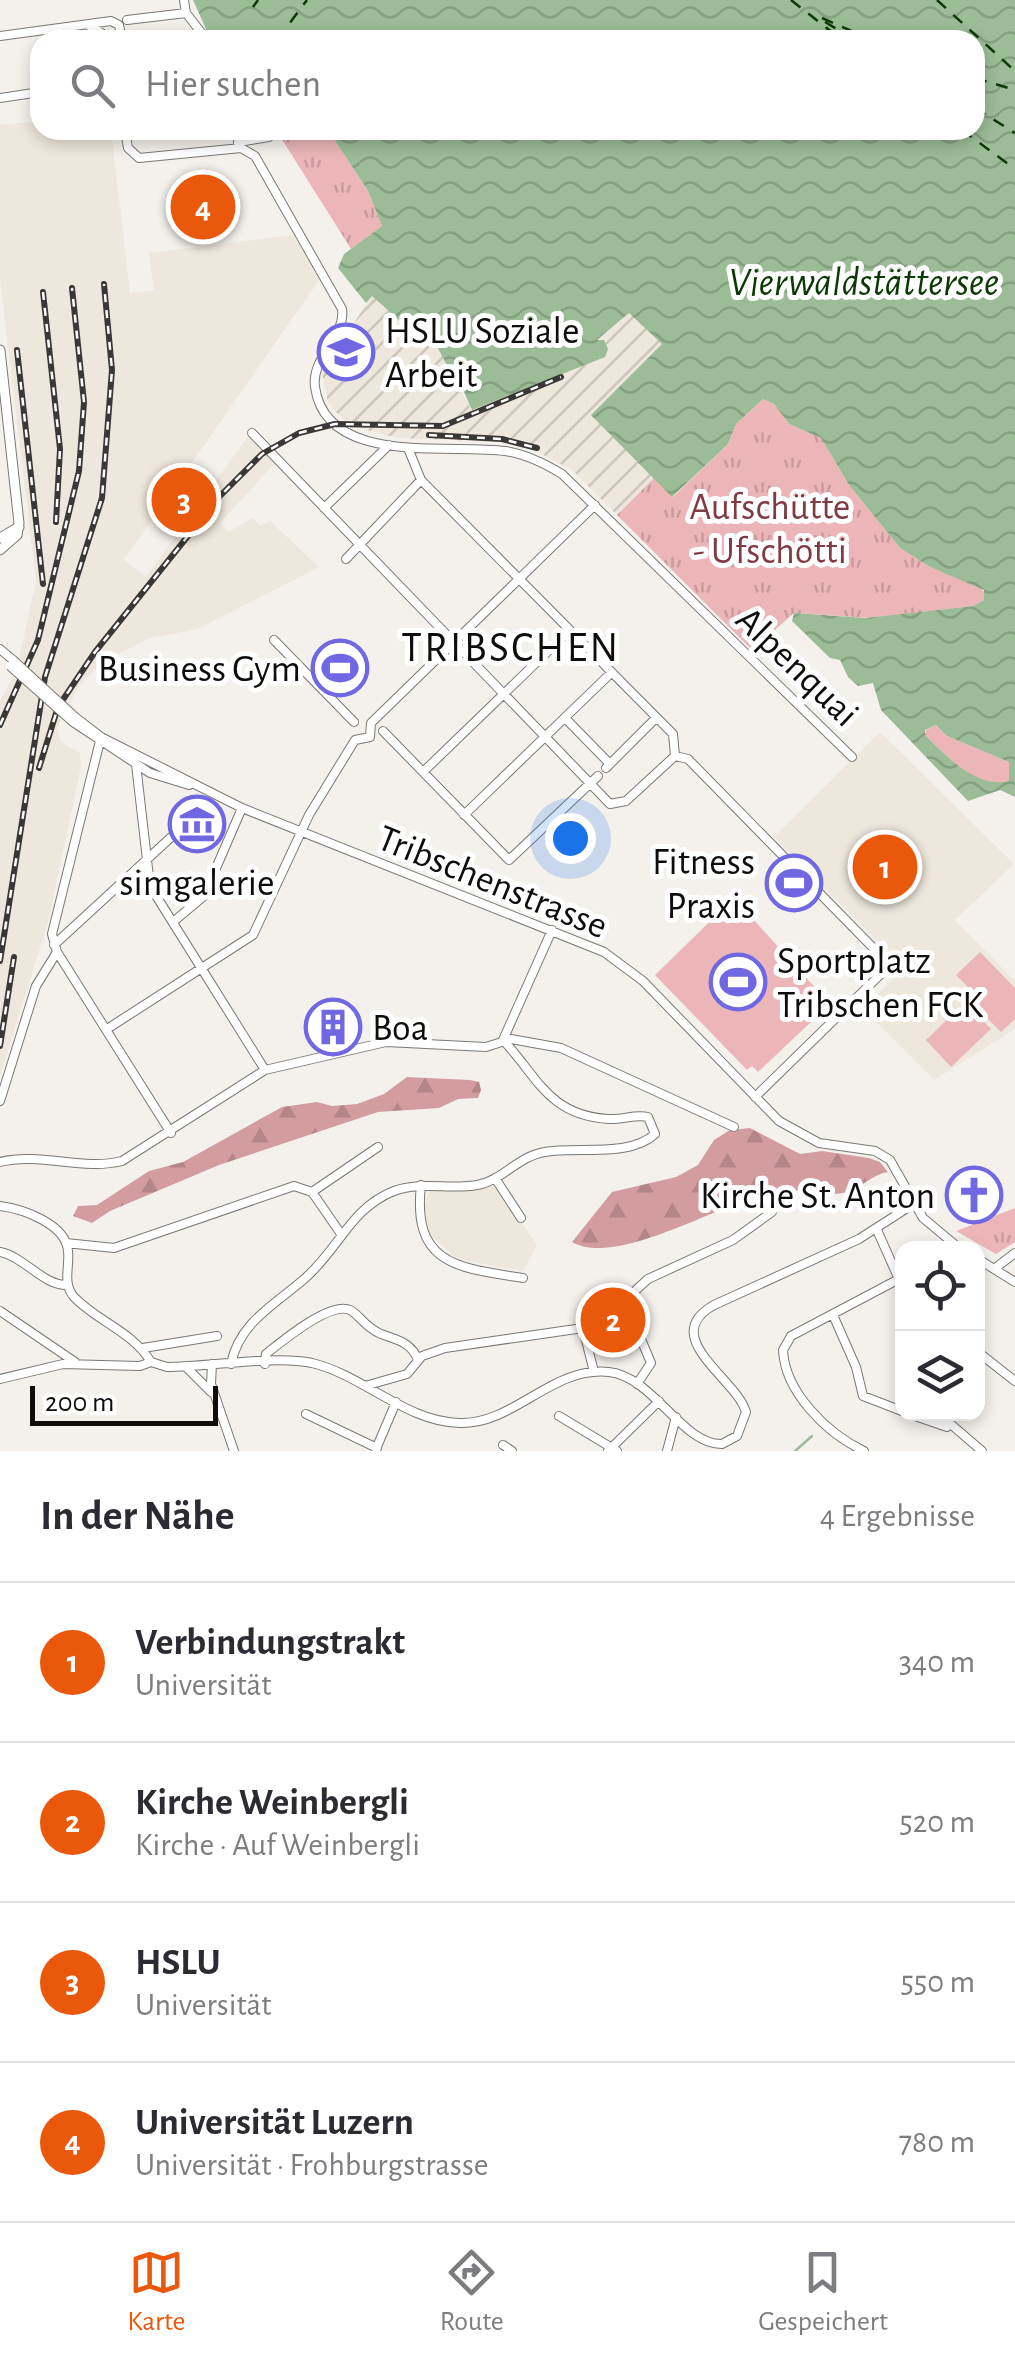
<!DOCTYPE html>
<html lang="de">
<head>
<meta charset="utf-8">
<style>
	:root { --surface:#fff; --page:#f2f2f3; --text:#2b2b33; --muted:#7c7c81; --line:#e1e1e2; --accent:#ea580c }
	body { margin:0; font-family:"Alegreya Sans",sans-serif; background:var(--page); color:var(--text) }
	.controls { position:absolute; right:30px; bottom:30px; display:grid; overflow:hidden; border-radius:20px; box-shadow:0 5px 15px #0003 }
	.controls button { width:90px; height:90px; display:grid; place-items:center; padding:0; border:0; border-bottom:2px solid var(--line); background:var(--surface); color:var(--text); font:50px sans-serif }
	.scale { position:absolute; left:30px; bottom:25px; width:188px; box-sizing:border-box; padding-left:10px; border:5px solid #0e0d0b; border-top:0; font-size:28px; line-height:35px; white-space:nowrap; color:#0e0d0b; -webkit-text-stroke:8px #fff; paint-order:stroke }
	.you { position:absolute; left:570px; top:838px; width:35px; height:35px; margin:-25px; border:8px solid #fff; border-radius:50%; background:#1a73e8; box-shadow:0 0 0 15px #1a73e833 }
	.badge { display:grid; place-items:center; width:65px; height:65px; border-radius:50%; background:var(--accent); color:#fff; font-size:32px; font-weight:700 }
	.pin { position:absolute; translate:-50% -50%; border:5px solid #fff; box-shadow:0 2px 10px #0006 }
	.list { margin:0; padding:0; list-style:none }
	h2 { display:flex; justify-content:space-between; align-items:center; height:130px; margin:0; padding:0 40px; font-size:42px }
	h2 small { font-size:32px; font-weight:400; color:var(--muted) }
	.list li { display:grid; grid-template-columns:65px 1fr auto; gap:30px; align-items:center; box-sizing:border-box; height:160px; padding:0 40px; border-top:2px solid var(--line) }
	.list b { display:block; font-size:38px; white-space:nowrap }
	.list p { margin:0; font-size:32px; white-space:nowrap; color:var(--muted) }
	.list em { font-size:32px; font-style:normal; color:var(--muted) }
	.icon { flex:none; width:55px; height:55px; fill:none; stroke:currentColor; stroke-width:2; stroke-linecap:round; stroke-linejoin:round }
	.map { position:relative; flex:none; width:1015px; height:1451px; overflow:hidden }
	.search { position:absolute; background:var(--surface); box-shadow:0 5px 15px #0003; left:30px; right:30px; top:30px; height:110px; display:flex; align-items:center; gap:25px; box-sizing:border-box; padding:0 35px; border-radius:30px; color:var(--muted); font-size:38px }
	.sheet { height:770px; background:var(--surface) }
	nav { display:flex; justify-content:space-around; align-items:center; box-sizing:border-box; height:140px; border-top:2px solid var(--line); background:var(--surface); font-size:28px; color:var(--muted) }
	nav a { display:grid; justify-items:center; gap:5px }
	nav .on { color:var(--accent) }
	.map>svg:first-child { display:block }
	.built { fill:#eee7dc }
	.industrial { fill:url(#industrial-furrows) }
	.grass { fill:#ecb6b8 }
	.forest { fill:url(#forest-firs) }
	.park { fill:url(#park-tufts) }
	.water { fill:url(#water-waves); fill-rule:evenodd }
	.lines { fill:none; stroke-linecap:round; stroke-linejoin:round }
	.stream { stroke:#9bbc96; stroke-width:2.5 }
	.ferry { stroke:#0a3903; stroke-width:2.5; stroke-dasharray:12 10; stroke-linecap:butt }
	.minor-casing { stroke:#7a7874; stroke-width:10 }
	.major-casing { stroke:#7a7874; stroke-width:11 }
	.minor { stroke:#fff; stroke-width:8 }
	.major { stroke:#fff; stroke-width:9 }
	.rail-casing { stroke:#3a3836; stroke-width:6 }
	.rail { stroke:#fff; stroke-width:2.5; stroke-dasharray:8; stroke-linecap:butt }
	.minor-bridge-casing { stroke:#7a7874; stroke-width:10; stroke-linecap:butt }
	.minor-bridge { stroke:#fff; stroke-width:8 }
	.labels { text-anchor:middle; stroke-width:10; stroke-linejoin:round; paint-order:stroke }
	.poi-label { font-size:38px; fill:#0e0d0b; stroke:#fff; text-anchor:start }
	.park-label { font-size:38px; fill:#7f3b41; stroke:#fff }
	.street-label { font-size:38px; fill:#0e0d0b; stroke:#fff }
	.water-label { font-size:40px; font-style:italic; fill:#0a3903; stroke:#fff }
	.quarter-label { font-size:42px; letter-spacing:2.5px; fill:#0e0d0b; stroke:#fff }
</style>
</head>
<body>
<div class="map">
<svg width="1015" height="1451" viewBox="0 0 1015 1451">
	<defs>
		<pattern id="industrial-furrows" width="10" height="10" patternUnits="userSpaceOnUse" patternTransform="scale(2.5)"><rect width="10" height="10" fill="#eee7dc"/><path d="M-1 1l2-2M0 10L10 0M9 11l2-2" fill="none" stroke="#cbc5bb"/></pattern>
		<pattern id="forest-firs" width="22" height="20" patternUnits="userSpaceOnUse" patternTransform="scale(2.5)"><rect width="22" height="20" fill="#d39da0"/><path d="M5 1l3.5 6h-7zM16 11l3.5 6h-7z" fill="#b48688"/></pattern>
		<pattern id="park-tufts" width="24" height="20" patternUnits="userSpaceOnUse" patternTransform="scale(2.5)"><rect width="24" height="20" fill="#ecb6b8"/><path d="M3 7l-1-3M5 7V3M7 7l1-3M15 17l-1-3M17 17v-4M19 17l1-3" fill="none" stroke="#c99b9d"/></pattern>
		<pattern id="water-waves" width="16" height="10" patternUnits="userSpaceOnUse" patternTransform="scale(2.5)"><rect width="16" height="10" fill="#9bbc96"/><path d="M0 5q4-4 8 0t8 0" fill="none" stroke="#84a080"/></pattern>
	</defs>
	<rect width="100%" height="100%" fill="#f4f1ed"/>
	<!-- built -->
	<path class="built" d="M40,121V130H111L130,293L154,290L149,253L293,235L320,279L124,560L146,577L249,435L278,460L220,523L228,532L253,518L260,526L270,521L319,567L198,629L150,638L101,663L79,686L57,728L61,742L80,753L81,766L49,919L0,1076V701L17,669L36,581L0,280V125Z
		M880,732L1014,864L955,920L1015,981V1029L934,1080L863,1009L904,968L774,837Z
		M491,1186L497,1187L537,1245L523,1271L457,1259L430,1235L424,1207L429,1191Z"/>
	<!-- industrial -->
	<path class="industrial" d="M372,295L419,338L463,358L473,371L462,393L472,410L605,357L604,340L597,341L629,313L663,344L592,415L654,478L617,515L572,470L530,448L504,442L397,438L348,425L328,403L322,373Z"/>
	<!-- grass -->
	<path class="grass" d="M936,725L947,736L1009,762V781C977,790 947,757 926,736V730Z
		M734,898L830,1004L758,1072L752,1066L747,1070L655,975Z
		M980,952L1015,988V1019L1001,1032L967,998L973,992L956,975Z
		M965,1002L991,1029L951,1067L926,1040Z"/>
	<!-- forest -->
	<path class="forest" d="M407,1077L470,1080L479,1082L481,1090L478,1098L458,1099L439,1108L378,1112L219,1165L110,1211L92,1223L73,1216L78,1206L97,1205L149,1171L183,1162L282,1107L317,1102L332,1106L357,1104L384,1094Z
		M750,1128L800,1154L822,1151L869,1158L880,1162L888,1172C873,1174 862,1187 847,1192C821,1199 795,1186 770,1192C722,1203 616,1268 572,1242L612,1192L676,1177L698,1165L714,1140L730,1130Z"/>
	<!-- park -->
	<path class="park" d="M276,130H328L368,191L382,226L351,249Z
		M763,399L774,404L789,424L821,438L849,485L900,548L930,567L979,586L986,594L984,600L973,606L870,618L794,613L752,650L617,515L654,478L673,497L728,444L736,424Z
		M1015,1208V1242L996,1254L956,1231Z"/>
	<!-- water -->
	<path class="water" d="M193,0H1015V797L1000,790L968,801L881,710L873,683L858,686L848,677L840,660L830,658L792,621L794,613L866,618L973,606L984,600V590L930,567L900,548L849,485L821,438L789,424L774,404L763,399L736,424L728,444L672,497L591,415L662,344L629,313L597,340H604L608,349L605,357L472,410L459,381L473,371L464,358L448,367L434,341L419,338L372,296L366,303L338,268L344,254L382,226L368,191L328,130H975V40H211ZM936,725L947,736L1009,762V781C977,789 947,757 926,736L925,730Z"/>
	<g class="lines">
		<!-- stream -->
		<path class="stream" d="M795,1451L812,1436"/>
		<!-- ferry -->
		<path class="ferry" d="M791,0L842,40
			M937,0L1015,71
			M253,7L258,0
			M822,18L872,40
			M825,22L855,40
			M277,40L307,0
			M975,78L1015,90
			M975,108L1015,133
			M962,130L1015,169"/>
		<!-- minor casing -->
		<g class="minor-casing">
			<path id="minor" d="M184,0L186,13L207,40
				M127,20L186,13
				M88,25L113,40
				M0,36L111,21L119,25L122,40
				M0,98L40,92
				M125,130L128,148L139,158L241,148L255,156L342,309C346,338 311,356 315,387C326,467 450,443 505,451C526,454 544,463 562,474L852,757
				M241,130L238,142L269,137
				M252,433L610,804L626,801L675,756
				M408,448L421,480L673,734L675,756L688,759L887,962L886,969L755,1097
				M324,508L389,445
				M346,559L421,480
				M274,640L354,722
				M0,649L13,660
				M75,717L101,737L242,808L604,952L643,981L779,1121L819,1143L875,1151L890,1160L923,1218L959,1248
				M565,718L610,764
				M73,722L150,773L189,785
				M383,731L509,860L598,776
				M101,737L52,934L57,952L171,1133
				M136,764L150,886L265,1070
				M606,768L656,718
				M423,772L570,630
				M464,815L611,673
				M173,922L204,896L242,808
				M54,945L205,806
				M107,1029L253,935L309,815L355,740L370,737L371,723L595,505
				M503,1040L552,930
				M0,1101L36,986L57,952
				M0,1162C41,1152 82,1171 122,1161L265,1070L386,1042L486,1047L511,1039L561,1048L734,1127
				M495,1178L521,1218
				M421,1185C412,1265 458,1268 523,1278
				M312,1192L378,1147
				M0,1206C23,1209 66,1224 68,1251C70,1267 62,1283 74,1297C98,1322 132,1331 151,1362
				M877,1230L902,1286
				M66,1243L114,1248L294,1186L312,1192L341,1234
				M0,1252C25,1257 43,1286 68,1285
				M978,1259L1015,1282
				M994,1269L1015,1253
				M0,1311L75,1362
				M833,1315L856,1367L863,1396L902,1411
				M143,1348L217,1336
				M978,1352L1015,1381
				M151,1362L167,1367C208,1367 274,1355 312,1363C363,1375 406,1422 460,1423C515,1424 552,1366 609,1372C654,1377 682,1445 722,1444L737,1436L746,1412C737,1379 657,1337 714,1305L859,1239L915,1203
				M212,1364L211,1384L234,1451
				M231,1364C239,1323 274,1305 303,1280C338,1251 350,1208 394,1191C422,1181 449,1190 477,1185C502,1181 518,1156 545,1152C577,1146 629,1158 655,1134L648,1117C635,1114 622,1120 608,1119C548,1115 538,1077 503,1040
				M265,1364L266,1354C281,1342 330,1301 350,1310C359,1314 364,1327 381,1334C397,1340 411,1342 418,1360
				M186,1367L211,1392
				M0,1379L63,1364L140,1366L151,1362
				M637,1384L651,1363L630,1313L636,1290L648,1279L733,1240L772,1212
				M365,1386L407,1374L422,1356L445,1348L583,1328L594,1372
				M306,1414L377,1448
				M909,1414L947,1427
				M939,1414L982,1451
				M559,1416L617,1451
				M503,1445L512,1451
				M376,1449L396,1402
				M608,1451L659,1401
				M667,1451L676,1417
				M864,1451C828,1434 785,1393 783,1350L791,1336L899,1279"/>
		</g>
		<!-- major casing -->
		<g class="major-casing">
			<path id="major" d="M0,350L19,523L17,535L0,550
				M0,538L19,527"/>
		</g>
		<!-- minor -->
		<use href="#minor" class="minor"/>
		<!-- major -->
		<use href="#major" class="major"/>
		<!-- rail casing -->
		<g class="rail-casing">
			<path id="rail" d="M43,292L60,449L56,522
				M17,350L43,584
				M429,435L502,439L537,448
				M0,725L38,640L79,471L84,402L72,288
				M39,768L58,707L95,652L220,496L262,454L299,433L335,424L443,426L561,377
				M0,961L45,677L102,498L112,370L104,284
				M0,1046L14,957"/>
		</g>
		<!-- rail -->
		<use href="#rail" class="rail"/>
		<!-- minor-bridge casing -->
		<g class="minor-bridge-casing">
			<path id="minor-bridge" d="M13,660L75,717
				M10,666L73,722"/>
		</g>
		<!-- minor-bridge -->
		<use href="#minor-bridge" class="minor-bridge"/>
	</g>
	<!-- icons -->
	<defs>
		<g id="university-ring" transform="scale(2.875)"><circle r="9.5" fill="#fff" stroke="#7067e2" stroke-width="1.5"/><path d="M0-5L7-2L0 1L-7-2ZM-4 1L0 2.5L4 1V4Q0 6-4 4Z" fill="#7067e2"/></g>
		<g id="stadium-ring" transform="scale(2.875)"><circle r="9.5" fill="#fff" stroke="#7067e2" stroke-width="1.5"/><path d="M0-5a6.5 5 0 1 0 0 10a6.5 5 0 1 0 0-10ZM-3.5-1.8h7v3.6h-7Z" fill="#7067e2"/></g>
		<g id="museum-ring" transform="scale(2.875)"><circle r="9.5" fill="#fff" stroke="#7067e2" stroke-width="1.5"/><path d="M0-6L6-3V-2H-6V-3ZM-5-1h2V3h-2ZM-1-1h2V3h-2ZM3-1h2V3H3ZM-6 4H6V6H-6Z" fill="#7067e2"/></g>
		<g id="building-ring" transform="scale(2.875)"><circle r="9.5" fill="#fff" stroke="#7067e2" stroke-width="1.5"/><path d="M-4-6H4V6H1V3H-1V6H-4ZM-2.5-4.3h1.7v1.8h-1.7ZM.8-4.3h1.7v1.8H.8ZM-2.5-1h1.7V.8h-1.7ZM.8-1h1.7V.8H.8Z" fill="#7067e2"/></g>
		<g id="church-ring" transform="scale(2.875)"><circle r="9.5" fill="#fff" stroke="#7067e2" stroke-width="1.5"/><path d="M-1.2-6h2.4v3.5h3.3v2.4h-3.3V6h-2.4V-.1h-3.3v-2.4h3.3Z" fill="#7067e2"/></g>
	</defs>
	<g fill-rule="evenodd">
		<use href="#university-ring" x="346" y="352"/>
		<use href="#stadium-ring" x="340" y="668"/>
		<use href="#museum-ring" x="197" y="824"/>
		<use href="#stadium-ring" x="794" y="883"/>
		<use href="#stadium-ring" x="738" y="982"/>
		<use href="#building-ring" x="333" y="1027"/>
		<use href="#church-ring" x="974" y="1195"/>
	</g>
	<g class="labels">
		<!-- poi labels -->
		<g class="poi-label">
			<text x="385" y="343">HSLU Soziale<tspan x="385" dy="44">Arbeit</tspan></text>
			<text x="301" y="681" text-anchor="end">Business Gym</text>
			<text x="755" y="874" text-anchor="end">Fitness<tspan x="755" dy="44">Praxis</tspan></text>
			<text x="197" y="895" text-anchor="middle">simgalerie</text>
			<text x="777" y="973">Sportplatz<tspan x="777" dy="44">Tribschen FCK</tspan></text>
			<text x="372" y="1040">Boa</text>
			<text x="935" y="1208" text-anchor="end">Kirche St. Anton</text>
		</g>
		<!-- park labels -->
		<g class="park-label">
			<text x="770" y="519">Aufschütte<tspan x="770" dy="44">- Ufschötti</tspan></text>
		</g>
		<!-- street labels -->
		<g class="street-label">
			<text transform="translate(798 666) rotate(44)" y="13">Alpenquai</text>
			<text transform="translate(493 881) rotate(22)" y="13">Tribschenstrasse</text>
		</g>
		<!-- water labels -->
		<g class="water-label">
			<text x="864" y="295">Vierwaldstättersee</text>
		</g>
		<!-- quarter labels -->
		<g class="quarter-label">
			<text x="511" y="661">TRIBSCHEN</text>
		</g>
	</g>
</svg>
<div class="controls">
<button><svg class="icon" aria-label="locate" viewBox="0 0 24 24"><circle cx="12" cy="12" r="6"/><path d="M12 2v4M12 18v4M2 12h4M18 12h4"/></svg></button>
<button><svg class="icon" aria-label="layers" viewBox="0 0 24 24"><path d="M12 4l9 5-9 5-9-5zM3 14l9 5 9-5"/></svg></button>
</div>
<div class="scale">200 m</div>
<div class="you"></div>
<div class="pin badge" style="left:885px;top:867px">1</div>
<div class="pin badge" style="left:613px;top:1320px">2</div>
<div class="pin badge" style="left:184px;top:500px">3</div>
<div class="pin badge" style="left:203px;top:207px">4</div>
<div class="search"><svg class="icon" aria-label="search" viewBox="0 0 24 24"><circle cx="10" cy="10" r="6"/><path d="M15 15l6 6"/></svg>Hier suchen</div>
</div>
<section class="sheet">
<h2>In der Nähe<small>4 Ergebnisse</small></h2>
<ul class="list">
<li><span class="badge">1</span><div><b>Verbindungstrakt</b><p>Universität</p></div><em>340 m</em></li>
<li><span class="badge">2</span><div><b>Kirche Weinbergli</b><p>Kirche · Auf Weinbergli</p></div><em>520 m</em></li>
<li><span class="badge">3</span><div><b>HSLU</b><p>Universität</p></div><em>550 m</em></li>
<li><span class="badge">4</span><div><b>Universität Luzern</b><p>Universität · Frohburgstrasse</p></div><em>780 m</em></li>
</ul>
</section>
<nav>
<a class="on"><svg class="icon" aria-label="map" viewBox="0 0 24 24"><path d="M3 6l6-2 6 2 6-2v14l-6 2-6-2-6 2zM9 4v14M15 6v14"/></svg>Karte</a>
<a><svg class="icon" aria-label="directions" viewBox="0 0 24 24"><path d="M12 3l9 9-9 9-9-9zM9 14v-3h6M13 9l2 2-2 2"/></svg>Route</a>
<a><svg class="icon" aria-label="saved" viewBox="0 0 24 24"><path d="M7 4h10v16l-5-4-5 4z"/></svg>Gespeichert</a>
</nav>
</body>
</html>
